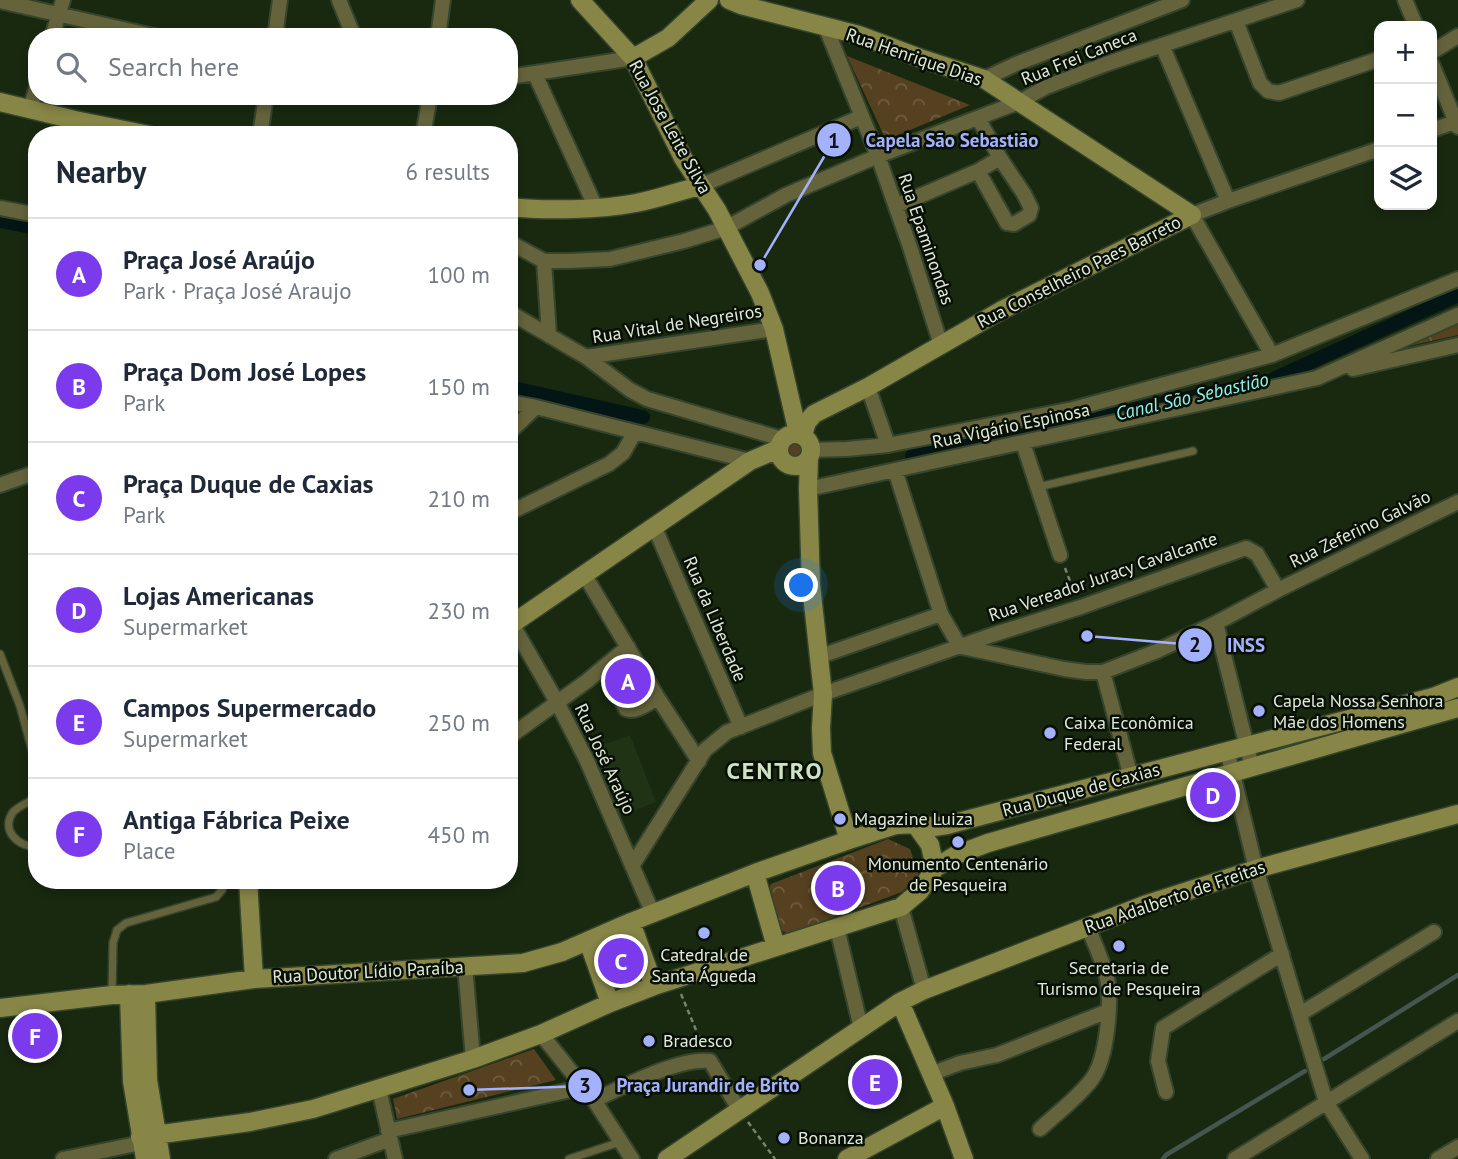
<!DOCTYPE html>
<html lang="en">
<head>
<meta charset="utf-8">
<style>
	:root { --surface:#fff; --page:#f6f6f7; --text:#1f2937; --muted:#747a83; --line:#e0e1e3; --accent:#7c3aed }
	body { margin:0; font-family:"PT Sans",sans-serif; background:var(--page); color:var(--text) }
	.controls { position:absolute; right:21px; top:21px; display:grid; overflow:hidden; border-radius:14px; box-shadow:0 4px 10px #0003 }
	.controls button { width:63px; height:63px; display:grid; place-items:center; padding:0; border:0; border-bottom:2px solid var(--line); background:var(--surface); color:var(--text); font:35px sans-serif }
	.you { position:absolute; left:802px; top:586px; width:24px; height:24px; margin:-18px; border:5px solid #fff; border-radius:50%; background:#1a73e8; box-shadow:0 0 0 10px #1a73e833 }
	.badge { display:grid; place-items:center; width:46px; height:46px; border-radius:50%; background:var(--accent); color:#fff; font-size:23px; font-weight:700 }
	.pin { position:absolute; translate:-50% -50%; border:4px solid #fff; box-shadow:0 2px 7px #0006 }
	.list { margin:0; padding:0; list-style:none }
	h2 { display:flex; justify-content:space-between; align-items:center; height:91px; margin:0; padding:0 28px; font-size:30px }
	h2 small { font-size:23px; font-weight:400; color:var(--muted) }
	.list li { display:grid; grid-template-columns:46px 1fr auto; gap:21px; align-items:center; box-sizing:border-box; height:112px; padding:0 28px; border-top:2px solid var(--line) }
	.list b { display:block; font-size:26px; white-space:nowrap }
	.list p { margin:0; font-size:23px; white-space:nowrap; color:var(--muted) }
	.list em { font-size:23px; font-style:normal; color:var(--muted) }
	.icon { flex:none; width:38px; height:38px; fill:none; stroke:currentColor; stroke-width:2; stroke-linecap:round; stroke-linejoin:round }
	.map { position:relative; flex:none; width:1458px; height:1159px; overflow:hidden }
	.search { position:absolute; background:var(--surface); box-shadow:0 4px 10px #0003; left:28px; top:28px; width:490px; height:77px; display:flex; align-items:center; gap:18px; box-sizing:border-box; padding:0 24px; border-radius:28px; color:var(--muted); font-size:26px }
	.panel { position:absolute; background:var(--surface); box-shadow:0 4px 10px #0003; left:28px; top:126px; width:490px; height:763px; border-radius:28px }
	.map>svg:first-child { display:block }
	.built { fill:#203314 }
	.park { fill:url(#park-crowns) }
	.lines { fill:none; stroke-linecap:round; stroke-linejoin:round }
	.stream { stroke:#455650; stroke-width:4.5 }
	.canal { stroke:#031615; stroke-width:14 }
	.lane-casing { stroke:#35442c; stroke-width:10 }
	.street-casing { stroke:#35442c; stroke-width:18 }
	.secondary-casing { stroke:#35442c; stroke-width:21 }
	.path { stroke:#76836f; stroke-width:2.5; stroke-dasharray:5 3.5; stroke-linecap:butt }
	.lane { stroke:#64633c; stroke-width:7 }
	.street { stroke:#64633c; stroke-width:14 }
	.secondary { stroke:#888646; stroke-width:18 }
	.poi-dot { fill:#a4b1fc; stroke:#080f05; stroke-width:2.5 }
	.labels { text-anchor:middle; stroke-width:5; stroke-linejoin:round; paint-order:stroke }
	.street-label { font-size:18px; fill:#e0eada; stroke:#080f05 }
	.poi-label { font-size:18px; fill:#e0eada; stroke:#080f05; text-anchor:start }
	.water-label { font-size:19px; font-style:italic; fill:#8ff4ef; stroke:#080f05 }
	.district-label { font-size:24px; font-weight:bold; letter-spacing:2px; fill:#cde3c3; stroke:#080f05 }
	.leader { fill:none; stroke:#a4b1fc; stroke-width:2.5 }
	.callout-dot { fill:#a4b1fc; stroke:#080f05; stroke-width:2.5 }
	.mark-label { font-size:21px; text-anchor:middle; font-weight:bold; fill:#111 }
	.callout-label { font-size:19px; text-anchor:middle; font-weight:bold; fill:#a4b1fc; stroke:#080f05; stroke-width:5; stroke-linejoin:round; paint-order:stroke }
</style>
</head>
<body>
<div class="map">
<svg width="1458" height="1159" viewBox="0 0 1458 1159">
	<defs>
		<pattern id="park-crowns" width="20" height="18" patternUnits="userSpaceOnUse" patternTransform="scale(1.75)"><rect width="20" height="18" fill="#554120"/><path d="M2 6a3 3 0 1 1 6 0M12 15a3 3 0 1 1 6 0" fill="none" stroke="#6d5d40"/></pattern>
	</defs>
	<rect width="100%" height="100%" fill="#192910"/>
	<!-- built -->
	<path class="built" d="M630,735L656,802L620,816L592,749Z"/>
	<!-- park -->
	<path class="park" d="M847,56L970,105L886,140Z
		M1458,323V335L1400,348Z
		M797,437L806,443V455L798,459L790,458C784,451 784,447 787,439Z
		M628,659L645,692L628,701L609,670Z
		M888,839L910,849L919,875L902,892L788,934L779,929L766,894L771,884Z
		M628,932L644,977L612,987L597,946Z
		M534,1049L556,1080L397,1119L393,1099Z"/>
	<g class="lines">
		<!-- stream -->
		<path class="stream" d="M1324,1059L1458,975
			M1163,1159L1166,1155L1305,1071"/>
		<!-- canal -->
		<path class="canal" d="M0,221L37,228
			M509,387L643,417
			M912,456L1269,381L1458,295"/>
		<!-- lane casing -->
		<g class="lane-casing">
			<path id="lane" d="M1038,487L1193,451
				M0,654L20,706L37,768
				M37,797C29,802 19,806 13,812C0,831 19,847 37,847
				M112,993L113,943L117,930L126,923L216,897L222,890L224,880
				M569,1159L620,1142"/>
		</g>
		<!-- street casing -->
		<g class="street-casing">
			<path id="street" d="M339,0L354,37
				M1405,0L1416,26
				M0,1L158,37
				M1236,21L1260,83L1268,91L1279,93L1379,59
				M826,28L878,156L910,247L941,345
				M52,37L63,0
				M275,37L280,0
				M438,37L443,0
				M1162,45L1228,201
				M1432,52L1458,36
				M1432,64L1458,127
				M535,74L596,208
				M509,77L633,58
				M984,79L1016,64L1182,0
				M30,109L37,86
				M978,118L1000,158L1024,194L1031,208L1029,215L1014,224L1007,223L978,171
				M1432,130L1455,122
				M260,135L266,96
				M423,135L430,96
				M700,186L861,117
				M896,206L978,171L1000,158
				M0,208L37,215
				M509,242L544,261H569L610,259L684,241L726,228L786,195L878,156L1019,102L1046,87L1106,64L1297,0
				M544,261L549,335
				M509,312L586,357L630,390L647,399L782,439
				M1272,355L1192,215L1228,201L1379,149
				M586,357L774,329
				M1353,369L1458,345
				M868,387L888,445
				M509,402L536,407
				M509,430L514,428L536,407L750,461
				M1023,443L1060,555
				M811,450L847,449L888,445L1073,409L1272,355L1458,279
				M895,470L941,614L960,647
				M0,485L37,472
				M808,489L1317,378L1458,315
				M509,513L609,464L623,453L635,432
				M654,526L741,727
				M584,574L658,698L699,761
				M1216,623L1252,767
				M512,624L557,702L587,761L653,914
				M962,647L1064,669L1086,672H1103L1157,651L1216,623L1278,590L1458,502
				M818,657L941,614
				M604,667L626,709C636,713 648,703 658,698
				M1103,672L1131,777
				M509,737L587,681L628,647
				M1227,750L1256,869L1326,1102L1362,1159
				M632,866L705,750L727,732L823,694L992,635L1081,607L1246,548L1257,554L1278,590
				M901,907L924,990
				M837,928L861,1028
				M465,966L473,1059
				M1300,1014L1434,932
				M541,1034L594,1100L632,1159
				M931,1074L960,1063L997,1055L1108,1011
				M379,1089L395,1159
				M1166,1092L1158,1061L1163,1028L1282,954
				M594,1100C624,1087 678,1057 710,1061L740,1111
				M1040,1129C1057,1113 1078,1098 1092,1079C1107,1059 1112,1003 1107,978C1103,961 1094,943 1088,927
				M388,1131L584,1087
				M63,1159L141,1143
				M336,1159L390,1139
				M1235,1159L1458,1021
				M1438,1159L1458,1147"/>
		</g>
		<!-- secondary casing -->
		<g class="secondary-casing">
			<path id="secondary" d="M580,0L633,58L683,158L717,210L760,293L774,329L798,433
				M729,0L741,5L859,35L920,58L984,79L1192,215
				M633,58L668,38L709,0
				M0,102L75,120L149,135
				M509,207C546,211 600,210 636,203C658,199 679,191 700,186
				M779 450a16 16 0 1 1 32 0a16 16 0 1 1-32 0Z
				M803,435L807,422L814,414L868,387L1002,310L1192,215
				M809,458L808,489L811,585L823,694L821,728L822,753L849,840
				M509,626L750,461L778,449
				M915,824L930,845L935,868
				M755,873L776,947
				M248,880L254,979
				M631,922L654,986
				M588,941L610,1003
				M129,994L132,1081L145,1159
				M146,994L148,1080L161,1159
				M900,1002L945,1106L964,1159
				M0,1008L112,995L146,994L254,979L523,963L562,952L631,922L755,873L849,840L896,825L915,824L934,827L947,825L1433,697L1458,687
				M140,1137L250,1122L313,1109L473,1059L541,1034L610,1003L654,986L901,907L920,891L935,868L956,855L988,843L1458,708
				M667,1159L900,1002L924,990L1147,904L1256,869L1458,814
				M847,1159L945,1106"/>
		</g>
		<!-- path -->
		<path class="path" d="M1065,568L1075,594
			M681,994L704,1049
			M748,1122L775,1159"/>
		<!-- lane -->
		<use href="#lane" class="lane"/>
		<!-- street -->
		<use href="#street" class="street"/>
		<!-- secondary -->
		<use href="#secondary" class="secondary"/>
	</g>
	<!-- markers -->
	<g class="poi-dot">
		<circle cx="1259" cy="711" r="7"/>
		<circle cx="1050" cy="733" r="7"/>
		<circle cx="840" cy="819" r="7"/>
		<circle cx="958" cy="842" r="7"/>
		<circle cx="704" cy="933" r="7"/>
		<circle cx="1119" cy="946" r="7"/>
		<circle cx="649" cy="1041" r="7"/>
		<circle cx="784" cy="1138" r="7"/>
	</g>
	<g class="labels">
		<!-- street labels -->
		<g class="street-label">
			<text transform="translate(914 57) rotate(19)" y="6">Rua Henrique Dias</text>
			<text transform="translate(1079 57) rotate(-22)" y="6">Rua Frei Caneca</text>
			<text transform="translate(670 127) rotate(61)" y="6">Rua Jose Leite Silva</text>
			<text transform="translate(926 239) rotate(71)" y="6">Rua Epaminondas</text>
			<text transform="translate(1079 272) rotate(-27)" y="6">Rua Conselheiro Paes Barreto</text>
			<text transform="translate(677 324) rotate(-9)" y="6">Rua Vital de Negreiros</text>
			<text transform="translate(1011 426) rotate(-12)" y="6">Rua Vigário Espinosa</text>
			<text transform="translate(1360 529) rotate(-26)" y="6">Rua Zeferino Galvão</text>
			<text transform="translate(1103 577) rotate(-19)" y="6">Rua Vereador Juracy Cavalcante</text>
			<text transform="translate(715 619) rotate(67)" y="6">Rua da Liberdade</text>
			<text transform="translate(605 759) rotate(65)" y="6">Rua José Araújo</text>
			<text transform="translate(1081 790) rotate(-15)" y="6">Rua Duque de Caxias</text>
			<text transform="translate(1175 897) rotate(-19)" y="6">Rua Adalberto de Freitas</text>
			<text transform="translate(368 972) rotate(-3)" y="6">Rua Doutor Lídio Paraíba</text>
		</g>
		<!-- poi labels -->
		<g class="poi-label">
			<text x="1273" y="707">Capela Nossa Senhora<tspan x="1273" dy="21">Mãe dos Homens</tspan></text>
			<text x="1064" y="729">Caixa Econômica<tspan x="1064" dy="21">Federal</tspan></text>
			<text x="854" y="825">Magazine Luiza</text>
			<text x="958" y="870" text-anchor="middle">Monumento Centenário<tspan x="958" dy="21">de Pesqueira</tspan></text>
			<text x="704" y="961" text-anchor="middle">Catedral de<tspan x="704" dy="21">Santa Águeda</tspan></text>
			<text x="1119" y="974" text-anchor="middle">Secretaria de<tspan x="1119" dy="21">Turismo de Pesqueira</tspan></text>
			<text x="663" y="1047">Bradesco</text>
			<text x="798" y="1144">Bonanza</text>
		</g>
		<!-- water labels -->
		<g class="water-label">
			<text transform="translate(1192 396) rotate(-13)" y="7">Canal São Sebastião</text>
		</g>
		<!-- district labels -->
		<g class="district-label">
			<text x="775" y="779">CENTRO</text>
		</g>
	</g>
	<!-- callouts -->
	<path class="leader" d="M760 265L834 140M1087 636L1195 645M469 1090L585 1086"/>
	<g class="callout-dot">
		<circle cx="760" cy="265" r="7"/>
		<circle cx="1087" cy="636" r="7"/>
		<circle cx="469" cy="1090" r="7"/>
		<circle cx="834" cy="140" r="18"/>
		<circle cx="1195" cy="645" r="18"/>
		<circle cx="585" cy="1086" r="18"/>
	</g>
	<g class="mark-label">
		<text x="834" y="148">1</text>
		<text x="1195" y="652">2</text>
		<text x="585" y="1093">3</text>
	</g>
	<g class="callout-label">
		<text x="952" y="147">Capela São Sebastião</text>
		<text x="1246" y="652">INSS</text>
		<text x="708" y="1092">Praça Jurandir de Brito</text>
	</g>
</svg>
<div class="controls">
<button>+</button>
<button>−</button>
<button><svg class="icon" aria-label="layers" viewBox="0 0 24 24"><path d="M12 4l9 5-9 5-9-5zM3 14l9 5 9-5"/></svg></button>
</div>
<div class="you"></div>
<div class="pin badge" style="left:628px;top:681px">A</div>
<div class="pin badge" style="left:838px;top:888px">B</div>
<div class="pin badge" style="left:621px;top:961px">C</div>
<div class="pin badge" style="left:1213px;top:795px">D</div>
<div class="pin badge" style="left:875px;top:1082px">E</div>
<div class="pin badge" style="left:35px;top:1036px">F</div>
<div class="search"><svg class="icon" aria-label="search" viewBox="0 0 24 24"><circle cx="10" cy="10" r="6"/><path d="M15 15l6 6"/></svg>Search here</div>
<section class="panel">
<h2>Nearby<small>6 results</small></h2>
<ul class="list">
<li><span class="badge">A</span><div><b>Praça José Araújo</b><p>Park · Praça José Araujo</p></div><em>100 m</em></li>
<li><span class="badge">B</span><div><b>Praça Dom José Lopes</b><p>Park</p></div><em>150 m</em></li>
<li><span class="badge">C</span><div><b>Praça Duque de Caxias</b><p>Park</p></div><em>210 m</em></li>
<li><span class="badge">D</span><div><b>Lojas Americanas</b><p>Supermarket</p></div><em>230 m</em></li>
<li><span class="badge">E</span><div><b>Campos Supermercado</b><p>Supermarket</p></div><em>250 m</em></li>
<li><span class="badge">F</span><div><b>Antiga Fábrica Peixe</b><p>Place</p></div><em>450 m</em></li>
</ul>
</section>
</div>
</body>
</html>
